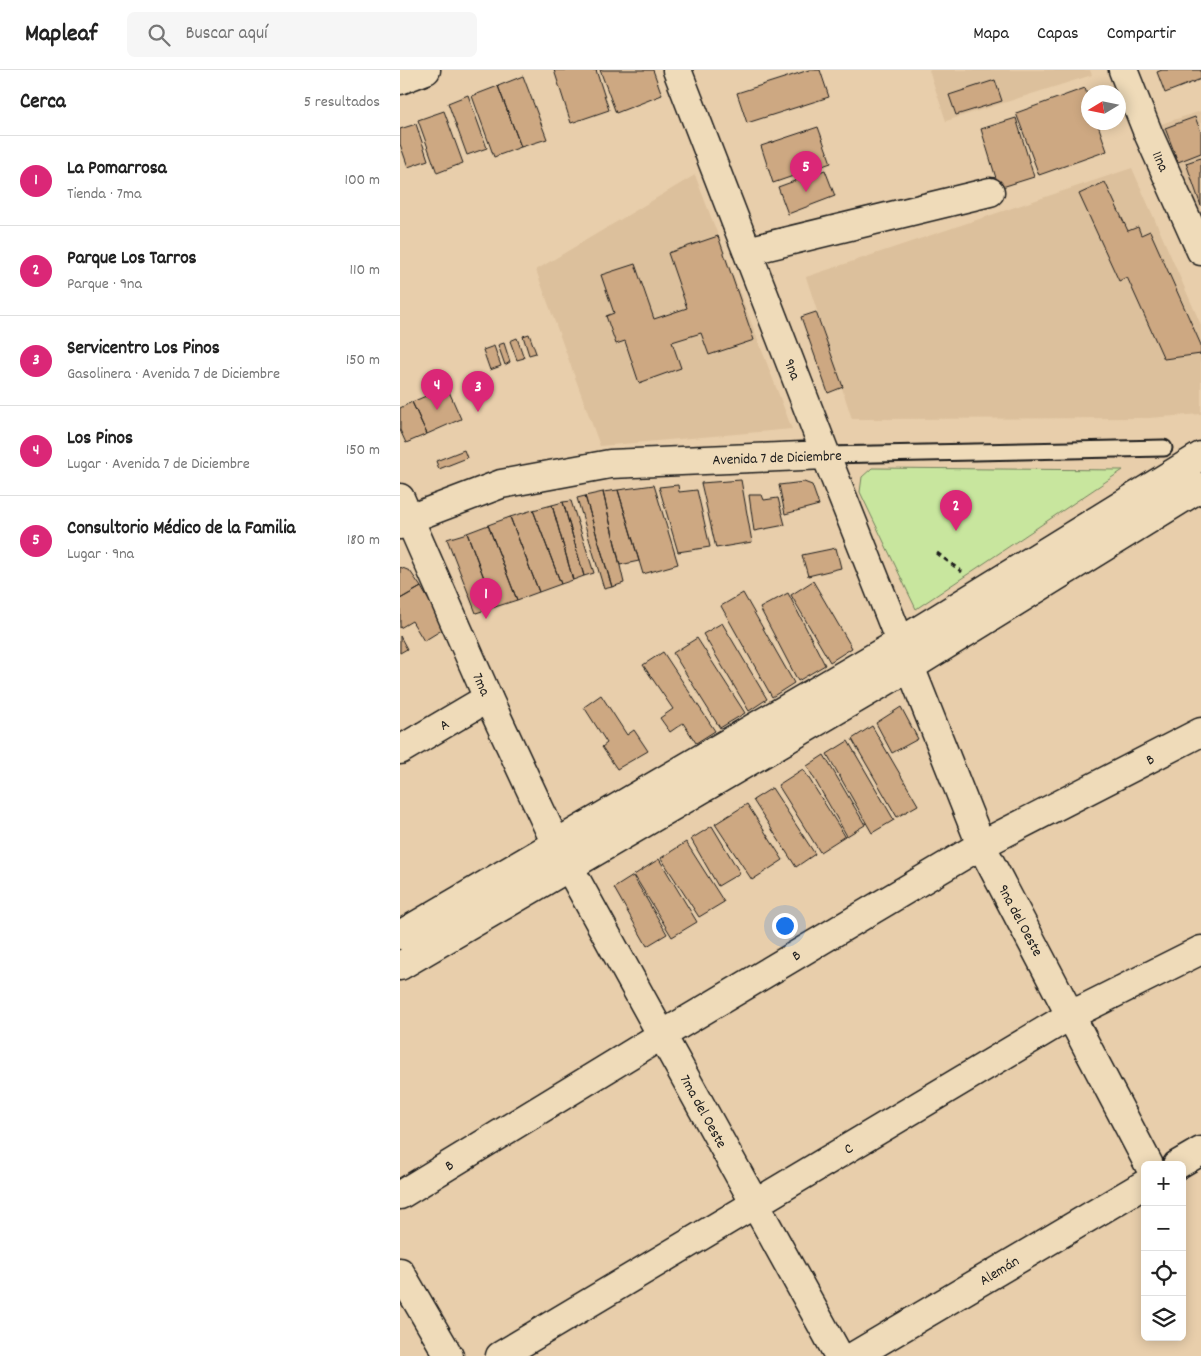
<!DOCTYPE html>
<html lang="es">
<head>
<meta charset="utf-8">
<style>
	:root { --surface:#fff; --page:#f6f6f6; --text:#222; --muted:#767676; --line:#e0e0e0; --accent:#db2777 }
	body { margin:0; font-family:Dekko,sans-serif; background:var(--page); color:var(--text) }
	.controls { position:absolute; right:15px; bottom:15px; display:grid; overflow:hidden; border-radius:8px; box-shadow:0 2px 12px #0003 }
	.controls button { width:45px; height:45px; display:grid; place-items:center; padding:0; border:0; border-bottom:1px solid var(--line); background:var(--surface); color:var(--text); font:25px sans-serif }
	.compass { position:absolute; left:681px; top:15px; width:45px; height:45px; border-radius:50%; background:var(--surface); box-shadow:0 2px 12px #0003; rotate:260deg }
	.you { position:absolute; left:384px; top:855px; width:18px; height:18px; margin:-12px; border:4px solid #fff; border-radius:50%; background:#1a73e8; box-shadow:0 0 0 8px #1a73e833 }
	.badge { display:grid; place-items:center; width:32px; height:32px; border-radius:50%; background:var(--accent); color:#fff; font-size:16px; font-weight:700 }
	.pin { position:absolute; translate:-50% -41px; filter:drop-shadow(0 1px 2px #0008) }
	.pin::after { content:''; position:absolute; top:26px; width:18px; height:15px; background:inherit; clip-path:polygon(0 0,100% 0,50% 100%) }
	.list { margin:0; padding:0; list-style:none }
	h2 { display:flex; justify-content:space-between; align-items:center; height:65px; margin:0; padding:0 20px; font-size:21px }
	h2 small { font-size:16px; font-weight:400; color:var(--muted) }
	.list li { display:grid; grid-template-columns:32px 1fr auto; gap:15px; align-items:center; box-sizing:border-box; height:90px; padding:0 20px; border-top:1px solid var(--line) }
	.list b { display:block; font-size:19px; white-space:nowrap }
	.list p { margin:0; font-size:16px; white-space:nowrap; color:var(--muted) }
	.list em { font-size:16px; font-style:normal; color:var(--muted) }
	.icon { flex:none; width:28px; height:28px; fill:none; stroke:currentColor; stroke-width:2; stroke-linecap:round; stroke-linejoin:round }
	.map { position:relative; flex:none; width:801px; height:1286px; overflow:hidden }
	header { display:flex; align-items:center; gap:30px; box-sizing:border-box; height:70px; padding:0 25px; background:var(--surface); border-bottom:1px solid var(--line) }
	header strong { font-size:24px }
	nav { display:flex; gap:28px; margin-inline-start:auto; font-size:18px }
	.search { width:350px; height:45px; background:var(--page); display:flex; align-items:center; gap:12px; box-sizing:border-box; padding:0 18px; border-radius:8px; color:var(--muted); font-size:19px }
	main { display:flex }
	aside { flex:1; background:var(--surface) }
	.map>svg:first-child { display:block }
	.built { fill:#dcc09c }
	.green { fill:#c8e69e; stroke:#72815d }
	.building { fill:#cda882; stroke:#1c1c1c }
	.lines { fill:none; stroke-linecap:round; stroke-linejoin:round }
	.service-casing { stroke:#1c1c1c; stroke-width:19 }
	.minor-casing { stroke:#1c1c1c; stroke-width:31 }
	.tertiary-casing { stroke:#1c1c1c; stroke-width:31 }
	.secondary-casing { stroke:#1c1c1c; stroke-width:31 }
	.path { stroke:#1c1c1c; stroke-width:3; stroke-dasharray:5 4; stroke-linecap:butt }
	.service { stroke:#efdbb9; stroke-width:15 }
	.minor { stroke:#efdbb9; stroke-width:28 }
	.tertiary { stroke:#efdbb9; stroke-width:28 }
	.secondary { stroke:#efdbb9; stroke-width:28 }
	.labels { text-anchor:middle; stroke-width:4.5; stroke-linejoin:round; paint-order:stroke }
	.street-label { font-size:15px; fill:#1c1c1c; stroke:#efdbb9 }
</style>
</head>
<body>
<header>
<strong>Mapleaf</strong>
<div class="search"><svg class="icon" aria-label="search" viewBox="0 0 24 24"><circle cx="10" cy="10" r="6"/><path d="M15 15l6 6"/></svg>Buscar aquí</div>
<nav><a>Mapa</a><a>Capas</a><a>Compartir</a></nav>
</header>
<main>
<aside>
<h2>Cerca<small>5 resultados</small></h2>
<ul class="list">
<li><span class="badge">1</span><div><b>La Pomarrosa</b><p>Tienda · 7ma</p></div><em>100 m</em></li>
<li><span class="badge">2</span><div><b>Parque Los Tarros</b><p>Parque · 9na</p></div><em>110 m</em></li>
<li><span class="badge">3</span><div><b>Servicentro Los Pinos</b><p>Gasolinera · Avenida 7 de Diciembre</p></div><em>150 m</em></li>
<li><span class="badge">4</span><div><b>Los Pinos</b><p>Lugar · Avenida 7 de Diciembre</p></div><em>150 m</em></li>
<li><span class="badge">5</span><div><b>Consultorio Médico de la Familia</b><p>Lugar · 9na</p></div><em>180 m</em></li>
</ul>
</aside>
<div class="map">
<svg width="801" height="1286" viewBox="0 0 801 1286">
	<rect width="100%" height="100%" fill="#e8ceab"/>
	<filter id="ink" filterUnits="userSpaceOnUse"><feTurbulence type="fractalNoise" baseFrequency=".02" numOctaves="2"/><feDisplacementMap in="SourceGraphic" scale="10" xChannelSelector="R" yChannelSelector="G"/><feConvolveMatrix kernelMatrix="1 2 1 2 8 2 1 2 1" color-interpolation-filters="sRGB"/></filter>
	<g filter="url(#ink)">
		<!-- built -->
		<path class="built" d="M529,0H690L692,5L546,51Z
			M801,41V147L761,54Z
			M732,98L801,255V344L749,348L452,349L406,207Z
			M295,105L392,359L200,376L136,200Z"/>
		<!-- green -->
		<path class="green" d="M472,398L723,400L516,539L460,422L462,407Z"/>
		<!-- building -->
		<path class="building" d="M154,0H196L209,40L171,53Z
			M200,0H253L262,25L216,43Z
			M409,0H420L429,27L347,53L337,23Z
			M762,0H801V9L765,23L757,2Z
			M123,6L147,69L121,77L98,16Z
			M595,10L602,31L556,45L549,25Z
			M98,16L121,77L94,87L72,26Z
			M685,18L688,28V52H697L707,81L639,105L616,43Z
			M68,25L87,78L67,85L48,33Z
			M44,41L63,93L37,103L18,50Z
			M795,47L801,62V83L778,92L765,58Z
			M616,48L634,107L599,118L581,59Z
			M16,54L28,90L8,97L0,74V59Z
			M418,57L431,93L373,113L361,76Z
			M801,88V136L786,93Z
			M425,100L435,126L388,144L378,117Z
			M705,112L728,161L738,157L741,165L750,161L801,275V284L764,289L727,207L719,211L679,124Z
			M318,166L354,270L309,285L301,263L272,272L281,298L239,313L225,271L216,274L206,246L214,243L201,205L235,194L254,249L287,238L268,183Z
			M416,242L443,317L428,323L401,247Z
			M129,264L136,283L129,285L123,266Z
			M117,268L124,288L117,290L110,271Z
			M104,273L110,292L105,295L98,275Z
			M94,276L101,296L90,300L83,280Z
			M47,317L61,349L27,364L12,332Z
			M12,332L27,364L6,373L0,360V338Z
			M64,380L67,388L39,399L36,391Z
			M341,410L352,472L316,478L301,413Z
			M404,412L412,415L419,435L385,444L379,415Z
			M254,415L278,494L243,504L218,420Z
			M278,415L279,422L297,420L310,477L278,482L259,417Z
			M218,420L239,491L220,495L203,422Z
			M203,422L224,513L212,517L185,426Z
			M349,425H362L364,430L378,428L385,455L354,461Z
			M185,426L212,517L204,519L177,428Z
			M171,431L194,503L184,506L163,432Z
			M163,432L184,506L173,510L152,435Z
			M152,435L173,510L161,514L133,440Z
			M133,440L161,514L139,522L110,447Z
			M110,447L139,522L117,530L88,455Z
			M88,455L117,530L95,537L67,463Z
			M67,463L95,537L76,543L47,469Z
			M436,478L441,498L408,506L402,485Z
			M0,497L10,501L21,517L0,529Z
			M413,511L452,578L430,592L391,525Z
			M21,517L45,558L24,571L12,551L0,558V529Z
			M343,523L394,613L372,627L321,536Z
			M388,523L425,595L398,611L360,538Z
			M322,553L367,629L349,641L303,564Z
			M0,566L7,579L0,583Z
			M297,568L345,643L320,658L273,583Z
			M263,582L315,661L296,673L283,653L270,662L260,648L273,639L243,595Z
			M201,625L227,665L234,660L248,681L217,699L202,677L207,673L184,637Z
			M501,637L518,669L492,683L476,653Z
			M472,656L518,735L497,747L452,669Z
			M448,671L494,750L472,763L427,684Z
			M424,685L465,755L447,766L407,696Z
			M403,699L445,766L420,782L378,715Z
			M372,718L415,784L396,797L353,730Z
			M347,734L383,790L352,810L315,754Z
			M312,756L340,803L318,816L291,769Z
			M286,772L324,832L299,847L261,788Z
			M259,789L297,852L272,867L234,805Z
			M233,806L267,864L247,876L214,818Z"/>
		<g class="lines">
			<!-- service casing -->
			<g class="service-casing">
				<path id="service" d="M426,385L764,378"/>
			</g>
			<!-- minor casing -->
			<g class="minor-casing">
				<path id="minor" d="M277,0L431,398L581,775L749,1095
					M723,0L748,63L801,181
					M0,10L26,0
					M347,181L590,122
					M0,455L9,449L101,414L210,394L426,385
					M0,680L88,628
					M169,797L439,1286
					M777,1095L801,1081
					M0,1125L262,965L581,775L801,662
					M0,1202L49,1286
					M100,1286L671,945L801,880
					M454,1286L745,1114"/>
			</g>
			<!-- tertiary casing -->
			<g class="tertiary-casing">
				<path id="tertiary" d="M0,428L88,628L156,774L168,795"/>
			</g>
			<!-- secondary casing -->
			<g class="secondary-casing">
				<path id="secondary" d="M0,865L500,572L801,386
					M0,896L510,597L801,417"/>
			</g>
			<!-- path -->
			<path class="path" d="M537,483L562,502"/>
			<!-- service -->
			<use href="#service" class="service"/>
			<!-- minor -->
			<use href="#minor" class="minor"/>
			<!-- tertiary -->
			<use href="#tertiary" class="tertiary"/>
			<!-- secondary -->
			<use href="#secondary" class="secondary"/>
		</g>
	</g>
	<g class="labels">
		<!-- street labels -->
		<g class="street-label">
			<text transform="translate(761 91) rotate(66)" y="5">11na</text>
			<text transform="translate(393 299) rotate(69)" y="5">9na</text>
			<text transform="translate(377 387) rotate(-2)" y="5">Avenida 7 de Diciembre</text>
			<text transform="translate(82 614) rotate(66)" y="5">7ma</text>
			<text transform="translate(44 654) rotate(-31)" y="5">A</text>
			<text transform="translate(750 689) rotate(-27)" y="5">B</text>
			<text transform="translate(621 850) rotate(62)" y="5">9na del Oeste</text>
			<text transform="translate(396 885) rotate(-31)" y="5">B</text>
			<text transform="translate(304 1041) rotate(61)" y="5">7ma del Oeste</text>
			<text transform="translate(448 1078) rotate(-31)" y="5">C</text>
			<text transform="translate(49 1095) rotate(-31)" y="5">B</text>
			<text transform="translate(599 1200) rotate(-31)" y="5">Alemán</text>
		</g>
	</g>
</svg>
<div class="controls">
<button>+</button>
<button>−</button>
<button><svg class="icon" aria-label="locate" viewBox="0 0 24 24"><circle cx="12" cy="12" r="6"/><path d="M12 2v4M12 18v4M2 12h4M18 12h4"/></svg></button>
<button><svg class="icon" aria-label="layers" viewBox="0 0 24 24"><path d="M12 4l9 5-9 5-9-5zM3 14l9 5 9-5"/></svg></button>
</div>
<svg class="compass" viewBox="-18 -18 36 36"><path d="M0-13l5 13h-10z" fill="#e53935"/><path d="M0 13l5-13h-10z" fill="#767676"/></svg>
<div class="you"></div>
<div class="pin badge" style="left:86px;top:549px">1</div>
<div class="pin badge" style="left:556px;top:461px">2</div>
<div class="pin badge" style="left:78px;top:342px">3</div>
<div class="pin badge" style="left:37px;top:340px">4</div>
<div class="pin badge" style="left:406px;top:122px">5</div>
</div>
</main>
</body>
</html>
